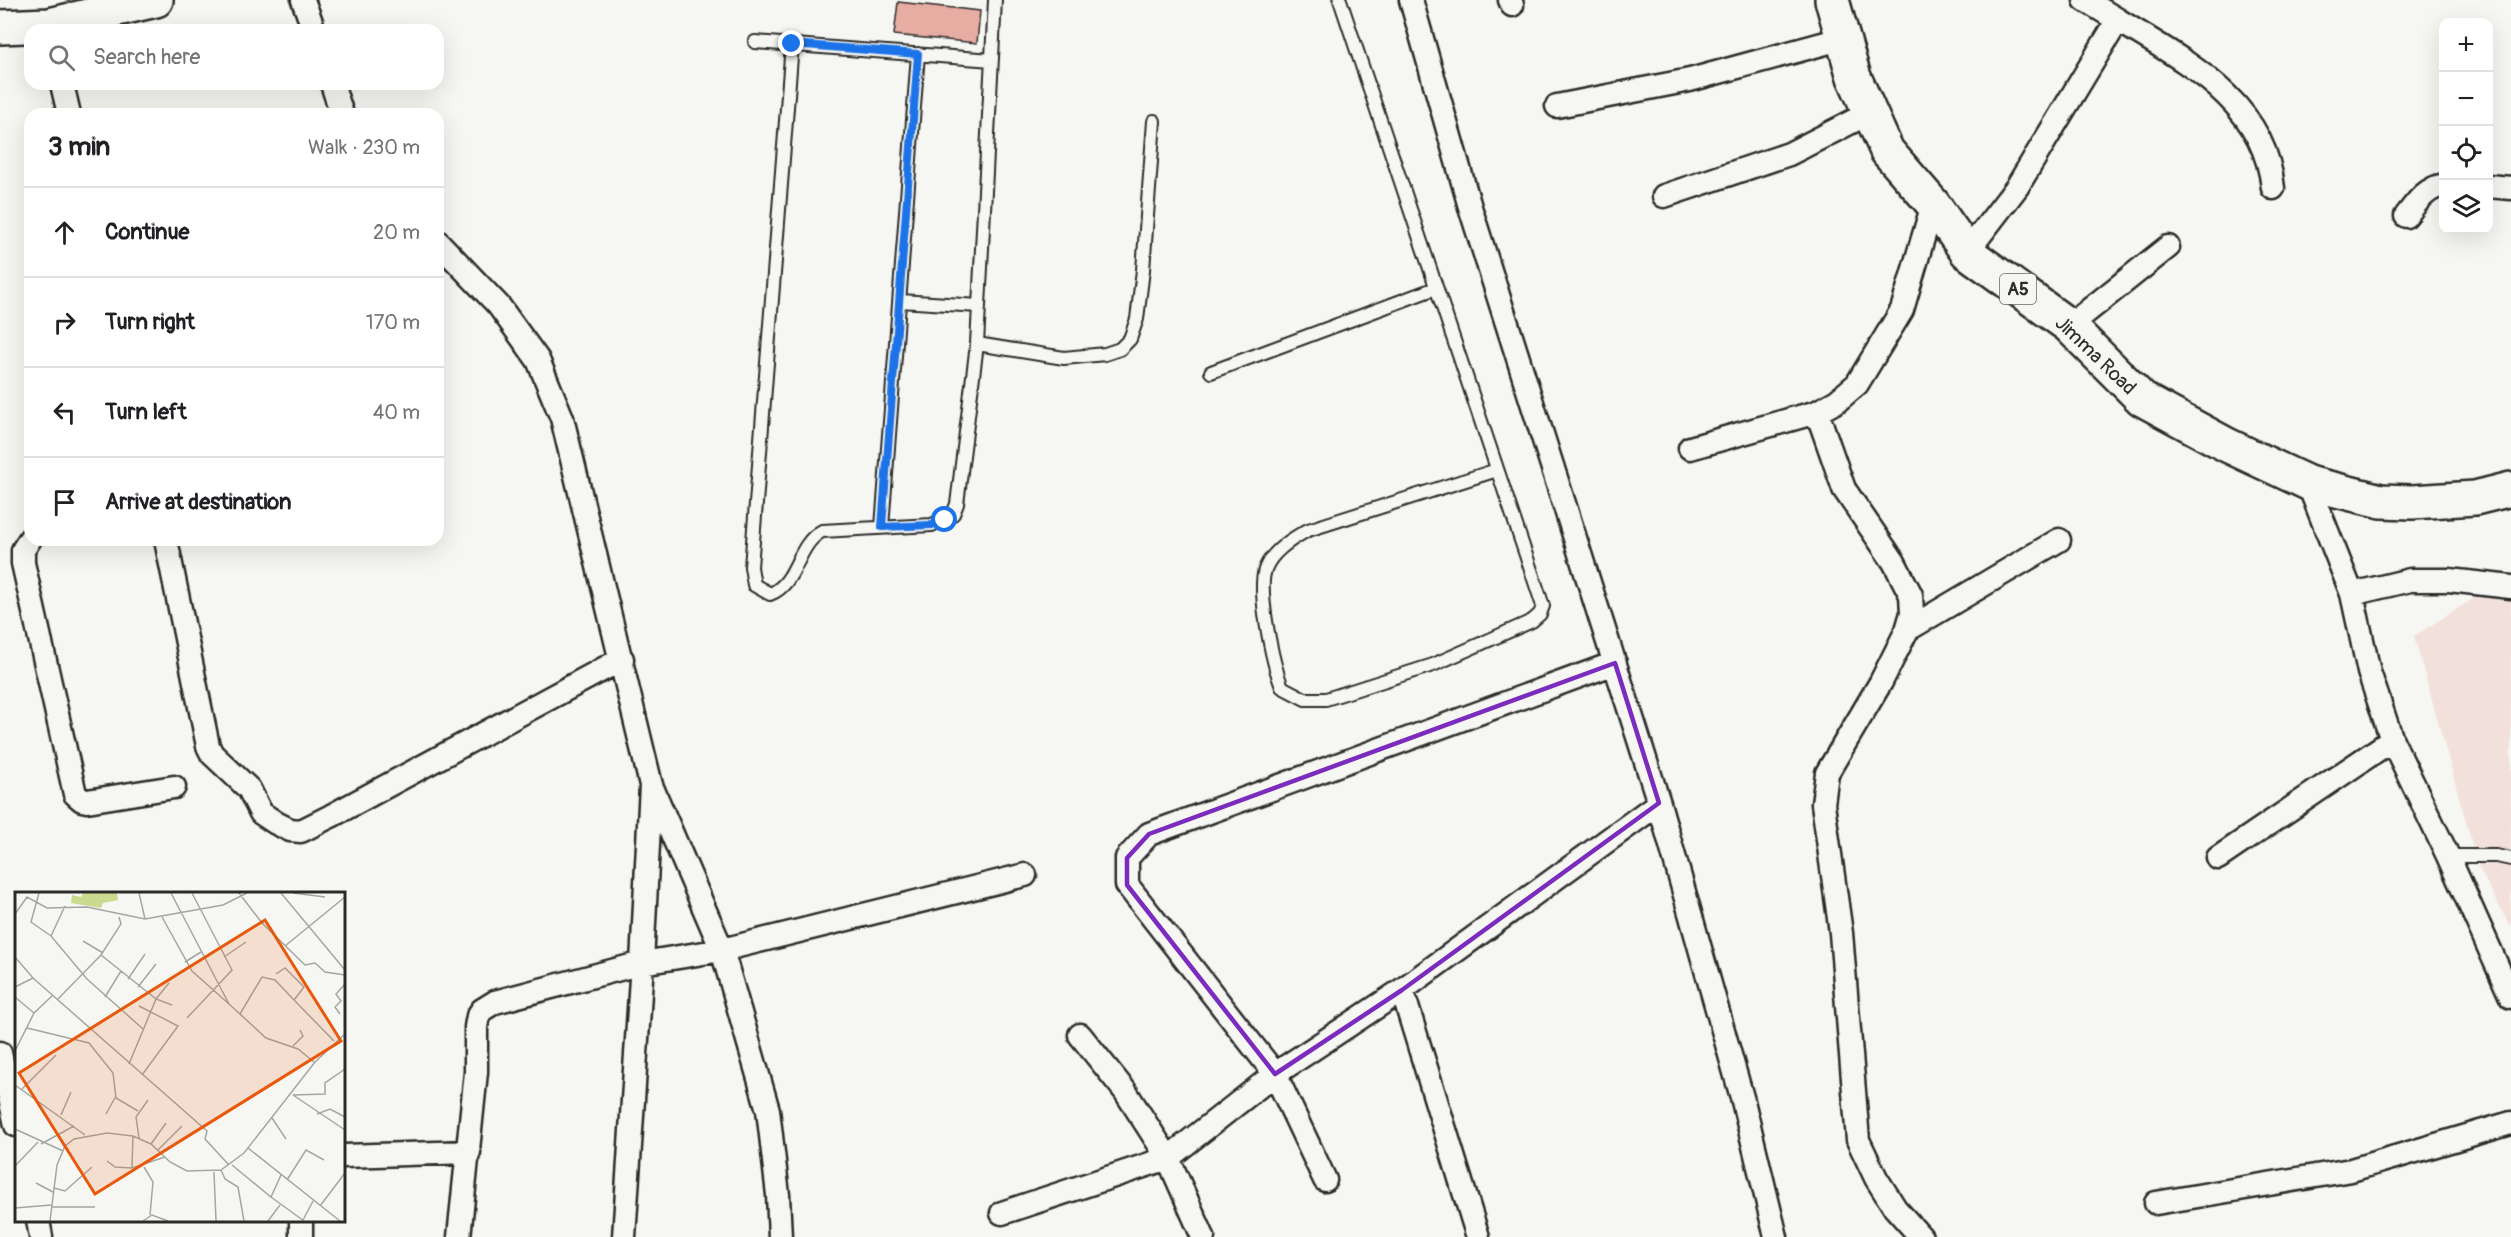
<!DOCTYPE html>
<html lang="en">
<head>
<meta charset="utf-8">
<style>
	:root { --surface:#fff; --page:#f2f2f2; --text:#202124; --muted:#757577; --line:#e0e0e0 }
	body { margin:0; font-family:Pangolin,sans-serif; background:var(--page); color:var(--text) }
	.controls { position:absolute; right:18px; top:18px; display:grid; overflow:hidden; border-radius:12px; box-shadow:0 6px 24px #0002 }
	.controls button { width:54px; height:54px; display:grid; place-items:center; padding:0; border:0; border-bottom:2px solid var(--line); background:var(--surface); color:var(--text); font:30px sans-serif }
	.stop { position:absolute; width:18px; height:18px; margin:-14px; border:4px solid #1a73e8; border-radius:50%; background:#fff }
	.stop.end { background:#1a73e8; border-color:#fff; box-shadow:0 2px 6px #0008 }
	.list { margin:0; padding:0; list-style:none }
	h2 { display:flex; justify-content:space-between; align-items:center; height:78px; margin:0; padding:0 24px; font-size:26px }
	h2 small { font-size:20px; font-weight:400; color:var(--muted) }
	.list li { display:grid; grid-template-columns:39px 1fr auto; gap:18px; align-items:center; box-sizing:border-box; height:90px; padding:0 24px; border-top:2px solid var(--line) }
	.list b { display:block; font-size:22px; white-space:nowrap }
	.list em { font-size:20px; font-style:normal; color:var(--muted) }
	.icon { flex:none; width:33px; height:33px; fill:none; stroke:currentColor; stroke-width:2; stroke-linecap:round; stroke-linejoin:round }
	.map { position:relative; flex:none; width:2511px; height:1237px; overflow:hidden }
	.search { position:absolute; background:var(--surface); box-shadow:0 6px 24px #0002; left:24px; top:24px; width:420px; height:66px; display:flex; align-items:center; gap:15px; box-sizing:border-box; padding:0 21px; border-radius:18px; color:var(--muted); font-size:22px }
	.panel { position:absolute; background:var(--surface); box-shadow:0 6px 24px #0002; left:24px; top:108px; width:420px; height:438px; border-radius:18px }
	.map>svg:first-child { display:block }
	.built { fill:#f2e0da }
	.building { fill:#e7ada3; stroke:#2b2b2b; stroke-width:1.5 }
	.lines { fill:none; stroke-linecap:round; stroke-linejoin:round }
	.lane-casing { stroke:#2b2b2b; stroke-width:16 }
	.street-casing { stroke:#2b2b2b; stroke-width:27 }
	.highway-casing { stroke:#2b2b2b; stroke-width:38 }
	.lane { stroke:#f6f6f2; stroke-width:12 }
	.street { stroke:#f6f6f2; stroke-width:22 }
	.highway { stroke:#f6f6f2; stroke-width:33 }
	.route { stroke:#1a73e8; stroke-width:8 }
	.marked { fill:none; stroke:#7b2cbf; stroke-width:4.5; stroke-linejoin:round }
	.labels { text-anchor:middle; stroke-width:5; stroke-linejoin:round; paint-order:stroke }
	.shield { fill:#f6f6f2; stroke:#686867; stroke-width:1.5 }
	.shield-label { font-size:18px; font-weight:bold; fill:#2b2b2b }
	.street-label { font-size:20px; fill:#2b2b2b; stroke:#f6f6f2 }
	.inset-road { fill:none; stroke:#a5a5a2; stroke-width:1.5 }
	.view { fill:#e8590c; fill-opacity:0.15; stroke:#e8590c; stroke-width:3 }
	.inset-edge { fill:none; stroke:#2b2b2b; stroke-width:3 }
</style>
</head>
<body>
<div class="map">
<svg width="2511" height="1237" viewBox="0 0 2511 1237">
	<rect width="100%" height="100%" fill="#f6f6f2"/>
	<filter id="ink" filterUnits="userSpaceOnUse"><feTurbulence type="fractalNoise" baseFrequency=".0167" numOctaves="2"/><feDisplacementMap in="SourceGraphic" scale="12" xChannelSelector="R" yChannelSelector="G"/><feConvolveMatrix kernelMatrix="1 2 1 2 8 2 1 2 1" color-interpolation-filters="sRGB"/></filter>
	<g filter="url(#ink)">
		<!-- built -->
		<path class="built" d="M2508,577L2511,578V928L2479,868L2414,636Z"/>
		<!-- building -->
		<path class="building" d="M898,2L980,11L977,43L894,35Z"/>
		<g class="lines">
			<!-- lane casing -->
			<g class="lane-casing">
				<path id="lane" d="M1340,0L1543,606L1540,614L1532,621L1433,665L1326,699H1305L1282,687C1273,664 1256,588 1266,567C1273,551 1293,538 1308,530L1497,470
					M755,42L992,60
					M792,44L751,567L754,585L770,594C798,583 796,545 822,531L932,525L953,514L957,504L977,344L995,0
					M900,301L979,306
					M977,344L1064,358L1105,354L1120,349L1130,339L1137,319L1143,270L1154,121
					M1211,372L1436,288
					M882,527L918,54
					M2448,856H2496L2511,859"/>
			</g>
			<!-- street casing -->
			<g class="street-casing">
				<path id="street" d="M303,0L314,30
					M1411,0L1470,207L1659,803L1743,1101L1776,1237
					M1510,0L1512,5
					M2118,20C2185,62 2264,100 2273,188
					M62,84L69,114
					M332,84L342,114
					M1557,106L1690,80L1844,38
					M2488,186L2511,188
					M1664,196L1789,154L1869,113
					M2406,216C2417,202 2426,188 2444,185
					M438,242L499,306L538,360L562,418L651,785
					M1967,252L2017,187L2118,20L2085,0
					M2069,326L2168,247
					M1817,412L1844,489L1894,562L1911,595L1912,613L1907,630L1881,682L1827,773L1823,804L1841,933L1858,1140L1876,1178L1895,1208L1921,1237
					M1690,448L1817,412L1837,401L1857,384L1902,310L1933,204
					M2308,483L2352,594L2369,672L2392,740L2448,856L2511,997
					M30,539L23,550V563L75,794L82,800L87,801L174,787
					M166,540L208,746L212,754L249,789L261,813L276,823L290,830L301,831L331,816L622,659
					M2352,594L2410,580H2449L2511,587
					M1907,630L2059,540
					M2218,858L2392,740
					M1402,990L1478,1237
					M0,1053L16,1125
					M344,1156L469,1152
					M1325,1180L1275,1074L1127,885V858L1149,834L1615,663
					M2156,1203L2351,1170L2511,1123
					M1002,1213L1168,1158L1125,1091L1080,1035
					M38,1220L41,1237
					M301,1220V1237
					M459,1237L476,1072V1027L478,1016L482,1010L495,1002L642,963L722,950L1025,875
					M624,1237L642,963L651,785L722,950L768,1110L778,1195L780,1237
					M1203,1237L1168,1158L1275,1074L1402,990L1659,803"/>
			</g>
			<!-- highway casing -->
			<g class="highway-casing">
				<path id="highway" d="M1832,0L1854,77L1887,151L1933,204L1967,252L2069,326L2142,399L2227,445L2308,483L2381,501L2412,502L2475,498L2511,489
					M0,27L49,25L156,0"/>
			</g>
			<!-- lane -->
			<use href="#lane" class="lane"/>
			<!-- street -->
			<use href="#street" class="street"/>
			<!-- highway -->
			<use href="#highway" class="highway"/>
		</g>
	</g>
	<g class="lines" filter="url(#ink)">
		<!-- route -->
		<path class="route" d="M792,44L918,54L882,527L932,525L945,520"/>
	</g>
	<!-- marked area -->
	<path class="marked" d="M1615,663L1659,803L1402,990L1275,1074L1127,885V858L1149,834Z"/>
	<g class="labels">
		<!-- shield labels -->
		<rect class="shield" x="2000" y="274" width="36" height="30" rx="4.5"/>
		<g class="shield-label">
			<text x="2018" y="295">A5</text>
		</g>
		<!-- street labels -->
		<g class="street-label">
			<text transform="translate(2096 355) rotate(44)" y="7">Jimma Road</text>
		</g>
	</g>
	<!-- overview -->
	<g transform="translate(15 892)">
		<rect width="330" height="330" fill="#f6f6f2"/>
		<path d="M68,1H102L103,8L88,11L86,16L56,11L57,3L66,5Z" fill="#cada8e"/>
		<path class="inset-road" d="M24,1L16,30L36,44L72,87L128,137M124,1L130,27M224,1L247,31L290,73L300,71L310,80L330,83M266,1L330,78M278,1L310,5M0,22L12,5L32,16L72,15L130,27L208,13L232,1M147,25L177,79L214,112L156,1M36,44L50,14M68,49L88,61M270,54L330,5M86,63L141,107L114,172M0,65L18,86L192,239L190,247L214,273M209,65L231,50M170,70L186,60M261,82L270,76L289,95L279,108L319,149M113,87L130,62M154,91L141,107L157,113M0,95L18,86M123,95L141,72M0,105L19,121M90,105L106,79M43,107L86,63L106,32L104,25M214,112L251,146L283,157L299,170M124,114L163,134L127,183M225,122L247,85L260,88L279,108M325,122L320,115L326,109L321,102L330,92M172,126L217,78L177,1M12,136L74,151L98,181L101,206L123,219M278,154L288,144L285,138M0,159L19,121L38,103M0,193L70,243M7,197L41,163M278,203L310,202V191L330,177M278,203L330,238M91,222L101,204M302,222L315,217L330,225M46,223L56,200M257,226L271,247M0,237L48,259M118,244L117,276L150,265M124,246L121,225L133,208M26,252L59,234M136,252L151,231M233,256L325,329M143,258L167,234M92,269L100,275L117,276M217,273L256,305L266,283M0,274L23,250M129,275L138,290L135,323M206,278L210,287L223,295L229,329M199,280L201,329M272,288L291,258L309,268M21,291L38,300M39,296L50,299L77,275M256,305L289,329M305,314L330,281M36,315H80M0,316L36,313M288,328L298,309M35,329L42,273L50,254L59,247L92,241L118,244L136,252L155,270L172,279L206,278L229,261L300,170L330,142M128,329L137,323L153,329M253,329L265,313"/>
		<path class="view" d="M250,28L326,149L80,302L4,181Z"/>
		<rect width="330" height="330" class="inset-edge"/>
	</g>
</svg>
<div class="controls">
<button>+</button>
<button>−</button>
<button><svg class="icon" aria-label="locate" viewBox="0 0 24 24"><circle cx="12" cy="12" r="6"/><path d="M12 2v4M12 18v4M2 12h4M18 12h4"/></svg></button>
<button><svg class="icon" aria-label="layers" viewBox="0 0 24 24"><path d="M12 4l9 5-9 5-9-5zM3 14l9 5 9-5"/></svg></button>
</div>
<div class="stop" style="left:945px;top:520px"></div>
<div class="stop end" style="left:792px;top:44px"></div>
<div class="search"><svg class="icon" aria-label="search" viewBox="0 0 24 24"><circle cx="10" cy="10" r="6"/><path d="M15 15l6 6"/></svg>Search here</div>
<section class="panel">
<h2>3 min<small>Walk · 230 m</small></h2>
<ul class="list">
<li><svg class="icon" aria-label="ahead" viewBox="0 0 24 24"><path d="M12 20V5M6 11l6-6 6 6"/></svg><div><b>Continue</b></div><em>20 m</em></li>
<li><svg class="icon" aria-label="right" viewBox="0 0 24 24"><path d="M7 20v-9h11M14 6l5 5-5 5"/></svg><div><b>Turn right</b></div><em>170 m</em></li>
<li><svg class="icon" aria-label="left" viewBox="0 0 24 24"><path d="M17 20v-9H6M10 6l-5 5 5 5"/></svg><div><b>Turn left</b></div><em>40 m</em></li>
<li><svg class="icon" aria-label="arrive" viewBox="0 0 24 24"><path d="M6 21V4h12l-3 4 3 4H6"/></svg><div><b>Arrive at destination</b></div></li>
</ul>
</section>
</div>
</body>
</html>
